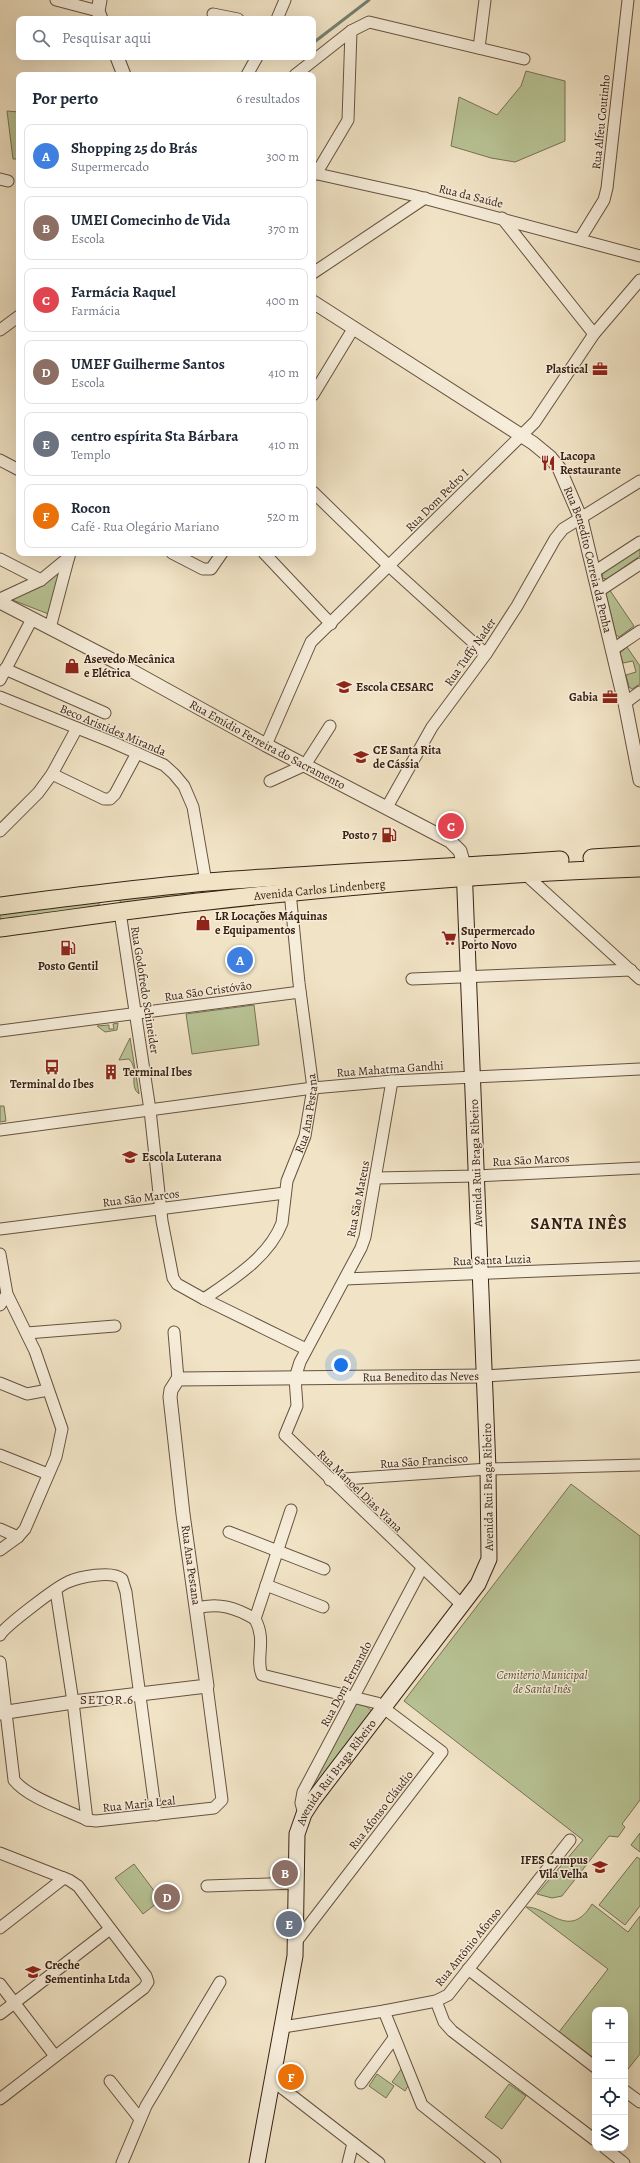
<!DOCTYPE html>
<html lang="pt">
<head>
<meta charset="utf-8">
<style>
	:root { --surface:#fff; --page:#f2f2f3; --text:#1f2937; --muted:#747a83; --line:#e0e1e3; --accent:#db2777 }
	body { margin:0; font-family:Alegreya,serif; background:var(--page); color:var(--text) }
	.controls { position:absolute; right:12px; bottom:12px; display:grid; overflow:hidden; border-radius:8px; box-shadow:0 4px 16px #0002 }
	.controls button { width:36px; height:36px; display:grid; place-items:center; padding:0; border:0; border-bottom:1px solid var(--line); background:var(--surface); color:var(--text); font:20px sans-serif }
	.you { position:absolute; left:341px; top:1365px; width:14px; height:14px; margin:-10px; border:3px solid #fff; border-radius:50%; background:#1a73e8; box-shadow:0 0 0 6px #1a73e833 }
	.badge { display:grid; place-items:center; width:26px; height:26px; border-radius:50%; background:var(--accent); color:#fff; font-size:13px; font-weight:700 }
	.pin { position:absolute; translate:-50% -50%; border:2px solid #fff; box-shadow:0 1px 4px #0006 }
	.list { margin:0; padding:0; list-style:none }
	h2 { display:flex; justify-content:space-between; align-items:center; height:52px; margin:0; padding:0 16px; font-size:17px }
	h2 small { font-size:13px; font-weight:400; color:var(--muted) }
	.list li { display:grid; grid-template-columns:26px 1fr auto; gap:12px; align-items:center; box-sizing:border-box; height:64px; margin:0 8px 8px; padding:0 8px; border:1px solid var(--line); border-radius:8px }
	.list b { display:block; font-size:15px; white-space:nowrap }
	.list p { margin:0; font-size:13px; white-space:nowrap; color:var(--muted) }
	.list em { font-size:13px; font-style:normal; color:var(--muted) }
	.icon { flex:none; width:22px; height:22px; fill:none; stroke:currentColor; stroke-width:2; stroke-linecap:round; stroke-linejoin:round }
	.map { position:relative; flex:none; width:640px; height:2163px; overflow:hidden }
	.search { position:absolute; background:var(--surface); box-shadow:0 4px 16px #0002; left:16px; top:16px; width:300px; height:44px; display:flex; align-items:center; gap:10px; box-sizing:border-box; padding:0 14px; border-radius:8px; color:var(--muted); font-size:15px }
	.panel { position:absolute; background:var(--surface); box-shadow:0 4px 16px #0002; left:16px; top:72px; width:300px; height:484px; border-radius:8px }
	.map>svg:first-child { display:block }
	.green { fill:#b8c496; stroke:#787255 }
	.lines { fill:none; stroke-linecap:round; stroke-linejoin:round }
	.stream { stroke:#748071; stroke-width:3 }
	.minor-casing { stroke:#665240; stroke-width:13 }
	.tertiary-casing { stroke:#665240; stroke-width:15 }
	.secondary-casing { stroke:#382114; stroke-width:17 }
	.primary-casing { stroke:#382114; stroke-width:19 }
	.minor { stroke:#f6edda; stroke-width:11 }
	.tertiary { stroke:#f6edda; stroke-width:13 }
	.secondary { stroke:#f6edda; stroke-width:15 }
	.primary { stroke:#f1e4c6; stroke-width:17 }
	.labels { text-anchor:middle; stroke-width:3; stroke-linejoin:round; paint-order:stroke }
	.street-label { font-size:12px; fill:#382114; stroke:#f6edda }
	.poi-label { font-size:12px; font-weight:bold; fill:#382114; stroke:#f6edda; text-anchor:start }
	.park-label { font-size:12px; font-style:italic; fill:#5e523b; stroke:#f6edda }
	.neighbourhood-label { font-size:13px; letter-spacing:1px; fill:#382114; stroke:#f6edda }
	.district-label { font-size:16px; font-weight:bold; letter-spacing:1px; fill:#382114; stroke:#f6edda }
</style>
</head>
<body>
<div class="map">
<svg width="640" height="2163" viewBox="0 0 640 2163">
	<rect width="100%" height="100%" fill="#f1e4c6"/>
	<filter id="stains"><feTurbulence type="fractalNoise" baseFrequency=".005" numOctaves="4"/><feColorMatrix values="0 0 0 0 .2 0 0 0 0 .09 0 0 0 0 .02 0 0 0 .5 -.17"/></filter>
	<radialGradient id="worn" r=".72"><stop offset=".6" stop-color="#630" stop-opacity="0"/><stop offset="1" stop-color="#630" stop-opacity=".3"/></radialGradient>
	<!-- green -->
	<path class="green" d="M526,71L565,81V141L515,162L491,158L451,146L459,97L497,115L521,86Z
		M7,111L19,112V159H13Z
		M640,548V556L607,579L602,578L603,573Z
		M56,572L62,578L51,615L10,599Z
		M609,589L634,626L619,637L616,635L606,594Z
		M627,647L640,666V684L632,689L629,687L626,675L636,672L633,661L623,663L620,653Z
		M352,876L122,905L118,897Z
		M99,901V906L0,922V912Z
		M254,1005L259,1045L192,1054L186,1014Z
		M118,1023L117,1030L105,1032L97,1026L109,1025V1029H114L113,1024Z
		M130,1038L139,1094C128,1086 140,1069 129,1059L119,1060Z
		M0,1106H4L6,1121L0,1122Z
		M571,1484L640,1536V1800L622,1824L625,1827L618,1837L609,1836L562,1896L552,1898L537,1894L583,1840L404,1701Z
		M353,1703L366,1706L373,1712L311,1794L306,1791Z
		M640,1833V1852L631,1845Z
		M637,1857L640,1859V1906L625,1925L599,1905Z
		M134,1864L161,1900L143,1914L115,1878Z
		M592,1904L628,1932L640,1916V2054L625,2073V2010H595V2059L559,2032L608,1969L526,1907C549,1907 570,1941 592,1904Z
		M402,2068L408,2086L405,2091L392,2082Z
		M377,2074L394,2086L386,2098L369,2086Z
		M509,2084L526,2096L502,2129L485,2117Z"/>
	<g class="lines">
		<!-- stream -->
		<path class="stream" d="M313,43L369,0"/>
		<!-- minor casing -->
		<g class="minor-casing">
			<g id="minor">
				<path d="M56,0L98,11"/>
				<path d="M213,14L238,19"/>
				<path d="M277,19L285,0"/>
				<path d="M479,48L485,0"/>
				<path d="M247,75L257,57"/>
				<path d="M295,75L351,31L369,22L524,59"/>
				<path d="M313,173L412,195L640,256"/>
				<path d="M316,174L348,120L351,31"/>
				<path d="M0,179L8,181"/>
				<path d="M502,218L594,334"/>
				<path d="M580,239L604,200L607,188L628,0"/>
				<path d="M313,273L425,198"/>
				<path d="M0,330L19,316"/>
				<path d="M313,395L353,329"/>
				<path d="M0,460L19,470"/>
				<path d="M313,492L389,566L486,654"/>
				<path d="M172,553L203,569H211L222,553"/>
				<path d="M264,553L331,624"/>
				<path d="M0,559L41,580"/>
				<path d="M594,572L640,542"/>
				<path d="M599,591L640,564"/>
				<path d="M0,599L41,580L69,557"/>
				<path d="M50,628L69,556"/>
				<path d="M612,650L640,631"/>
				<path d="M5,669L105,713"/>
				<path d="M0,680L32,619"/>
				<path d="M0,697L112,742L164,765L174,774L184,786L193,807L206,882"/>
				<path d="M625,703L640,692"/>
				<path d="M266,745L311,642L535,422L594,334L640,280"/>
				<path d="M52,774L104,799H110L115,794L137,753"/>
				<path d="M270,781L305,765L330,726"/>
				<path d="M387,807L432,727L486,654L517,606L555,539L563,529L640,481"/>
				<path d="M0,831L38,793L52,774L77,728"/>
				<path d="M525,874L640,979"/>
				<path d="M120,912L150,1110L162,1221L173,1278L177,1284L204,1299L306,1349"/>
				<path d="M412,979L631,970"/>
				<path d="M0,1031L300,992"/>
				<path d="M392,1081L365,1237L361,1248L300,1362L295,1378L297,1406L285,1435L462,1605"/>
				<path d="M0,1130L313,1088L392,1081L640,1069"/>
				<path d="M376,1178L476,1176L640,1168"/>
				<path d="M0,1229L285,1193"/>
				<path d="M0,1254L7,1294L35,1351L62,1429L56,1457L25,1529L18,1537L0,1550"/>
				<path d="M345,1279L640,1267"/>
				<path id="s1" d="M204,1299C233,1279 269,1257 282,1223L287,1181L305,1136L313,1088L299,983L290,892"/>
				<path d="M0,1305L7,1294"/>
				<path d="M174,1332L178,1379"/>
				<path d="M27,1333L115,1326"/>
				<path d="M485,1376L640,1366"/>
				<path d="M0,1383L27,1394L48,1390"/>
				<path d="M0,1455L48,1474"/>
				<path d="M330,1480L488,1469L640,1465"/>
				<path d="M291,1510L255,1619C267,1641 255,1658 262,1675L377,1703L442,1752L296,1942"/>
				<path d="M0,1529L18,1537"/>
				<path d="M229,1532L324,1569"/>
				<path d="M266,1585L323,1607"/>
				<path d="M56,1591L73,1702L87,1820"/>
				<path d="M197,1608C219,1602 236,1608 255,1619"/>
				<path d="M0,1635C5,1626 58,1586 68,1582C79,1577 112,1570 122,1579L126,1592L156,1815"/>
				<path d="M0,1662L14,1780C28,1798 67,1810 87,1820L96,1821L214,1808L222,1800L207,1686"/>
				<path d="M304,1814L301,1803L303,1792L422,1568"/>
				<path d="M0,1853L69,1880L78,1886L146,1976L148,1982L144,1988L0,2099"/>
				<path d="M207,1886L297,1883"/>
				<path d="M0,1928L64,1878"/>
				<path d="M468,1969L595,2067"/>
				<path d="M0,1984L55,2056"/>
				<path d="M436,2001L444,2022L452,2031L595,2140"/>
				<path d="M384,2011L422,2105L495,2163"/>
				<path d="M0,2014L110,1929"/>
				<path d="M283,2027L384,2011L436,2001L448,1995L570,1840"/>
				<path d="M110,2081L140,2119"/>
				<path d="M273,2081L379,2163"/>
				<path d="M361,2083L394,2038"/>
				<path d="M625,2091L640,2102"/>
				<path d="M605,2148L624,2163"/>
				<path d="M122,2163L146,2106L220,1982"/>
				<path d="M348,2163L353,2143"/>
			</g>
		</g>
		<!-- tertiary casing -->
		<g class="tertiary-casing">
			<g id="tertiary">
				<path d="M100,0L98,11L101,19"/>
				<path d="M117,57L124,75"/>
				<path id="s2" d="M313,302L533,443L550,457L559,468L581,519L625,703L640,780"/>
				<path id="s3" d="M0,602L116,662L266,745L450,841L460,851L464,865"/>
				<path id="s4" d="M0,1713L73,1702L207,1686L183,1514L170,1397L171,1390L178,1379L485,1376"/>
			</g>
		</g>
		<!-- secondary casing -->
		<g class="secondary-casing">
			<g id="secondary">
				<path id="s5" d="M257,2163L295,1956L297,1834L304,1814L313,1800L478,1584L489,1559L488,1469L464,866"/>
			</g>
		</g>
		<!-- primary casing -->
		<g class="primary-casing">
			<g id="primary">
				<path d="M592,858L640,855"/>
				<path d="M0,906C69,897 138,888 207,882C324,873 442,868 560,860"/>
				<path id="s6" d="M0,928C69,919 139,908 208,901C352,885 496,873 640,868"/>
			</g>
		</g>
		<!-- minor -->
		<use href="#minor" class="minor"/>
		<!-- tertiary -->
		<use href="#tertiary" class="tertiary"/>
		<!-- secondary -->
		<use href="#secondary" class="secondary"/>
		<!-- primary -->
		<use href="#primary" class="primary"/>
	</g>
	<!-- icons -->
	<defs>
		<g id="office-bare" transform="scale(1.2)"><path d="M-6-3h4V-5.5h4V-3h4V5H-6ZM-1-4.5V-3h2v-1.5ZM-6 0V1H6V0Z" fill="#8f2418" stroke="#f6edda" stroke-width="2.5" paint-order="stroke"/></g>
		<g id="restaurant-bare" transform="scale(1.2)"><path d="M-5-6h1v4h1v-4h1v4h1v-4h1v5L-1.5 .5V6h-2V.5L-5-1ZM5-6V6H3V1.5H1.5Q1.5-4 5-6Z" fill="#8f2418" stroke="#f6edda" stroke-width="2.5" paint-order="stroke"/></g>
		<g id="shop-bare" transform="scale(1.2)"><path d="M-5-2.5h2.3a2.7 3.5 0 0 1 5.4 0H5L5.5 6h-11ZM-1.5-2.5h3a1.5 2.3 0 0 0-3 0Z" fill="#8f2418" stroke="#f6edda" stroke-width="2.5" paint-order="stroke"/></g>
		<g id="school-bare" transform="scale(1.2)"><path d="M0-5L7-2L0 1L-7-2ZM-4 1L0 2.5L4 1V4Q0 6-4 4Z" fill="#8f2418" stroke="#f6edda" stroke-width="2.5" paint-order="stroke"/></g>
		<g id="fuel-bare" transform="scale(1.2)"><path d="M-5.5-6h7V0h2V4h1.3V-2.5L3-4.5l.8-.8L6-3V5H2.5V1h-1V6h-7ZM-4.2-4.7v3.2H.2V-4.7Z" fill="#8f2418" stroke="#f6edda" stroke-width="2.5" paint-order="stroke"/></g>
		<g id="supermarket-bare" transform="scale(1.2)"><path d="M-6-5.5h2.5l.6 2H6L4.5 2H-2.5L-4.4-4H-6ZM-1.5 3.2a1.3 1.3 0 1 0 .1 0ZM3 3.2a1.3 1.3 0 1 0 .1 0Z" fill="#8f2418" stroke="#f6edda" stroke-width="2.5" paint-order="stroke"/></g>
		<g id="bus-bare" transform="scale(1.2)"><path d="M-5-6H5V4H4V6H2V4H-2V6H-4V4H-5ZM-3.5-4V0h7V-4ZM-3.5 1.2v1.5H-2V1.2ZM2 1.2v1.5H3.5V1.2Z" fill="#8f2418" stroke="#f6edda" stroke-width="2.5" paint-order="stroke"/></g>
		<g id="building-bare" transform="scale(1.2)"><path d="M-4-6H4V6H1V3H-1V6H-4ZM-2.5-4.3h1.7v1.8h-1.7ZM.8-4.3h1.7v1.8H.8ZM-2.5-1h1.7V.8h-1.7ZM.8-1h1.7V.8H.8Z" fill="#8f2418" stroke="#f6edda" stroke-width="2.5" paint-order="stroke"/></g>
		<g id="university-bare" transform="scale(1.2)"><path d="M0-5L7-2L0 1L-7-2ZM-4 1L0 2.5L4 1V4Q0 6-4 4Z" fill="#8f2418" stroke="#f6edda" stroke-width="2.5" paint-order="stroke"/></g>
	</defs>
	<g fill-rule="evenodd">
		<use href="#office-bare" x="600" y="369"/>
		<use href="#restaurant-bare" x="548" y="463"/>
		<use href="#shop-bare" x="72" y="666"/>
		<use href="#school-bare" x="344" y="687"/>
		<use href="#office-bare" x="610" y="697"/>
		<use href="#school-bare" x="361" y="757"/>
		<use href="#fuel-bare" x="389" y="835"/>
		<use href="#shop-bare" x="203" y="923"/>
		<use href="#supermarket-bare" x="449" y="938"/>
		<use href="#fuel-bare" x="68" y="948"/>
		<use href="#bus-bare" x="52" y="1067"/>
		<use href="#building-bare" x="111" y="1072"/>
		<use href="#school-bare" x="130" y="1157"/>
		<use href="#university-bare" x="600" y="1867"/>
		<use href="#school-bare" x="33" y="1972"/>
	</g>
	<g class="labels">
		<!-- street labels -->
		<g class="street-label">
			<text transform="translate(601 122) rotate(-84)" y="4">Rua Alfeu Coutinho</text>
			<text transform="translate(471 196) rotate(14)" y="4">Rua da Saúde</text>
			<text transform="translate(437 500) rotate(-45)" y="4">Rua Dom Pedro I</text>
			<text dy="4" stroke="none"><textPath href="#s2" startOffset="394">Rua Benedito Correia da Penha</textPath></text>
			<text transform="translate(470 652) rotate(-55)" y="4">Rua Tuffy Nader</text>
			<text transform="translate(113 730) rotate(23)" y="4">Beco Aristides Miranda</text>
			<text dy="4" stroke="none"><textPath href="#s3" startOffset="303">Rua Emídio Ferreira do Sacramento</textPath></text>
			<text dy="4" stroke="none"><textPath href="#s6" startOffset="322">Avenida Carlos Lindenberg</textPath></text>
			<text transform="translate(145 990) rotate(81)" y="4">Rua Godofredo Schineider</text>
			<text transform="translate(208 991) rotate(-8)" y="4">Rua São Cristóvão</text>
			<text transform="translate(390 1069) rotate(-4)" y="4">Rua Mahatma Gandhi</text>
			<text dy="4" stroke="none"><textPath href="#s1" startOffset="224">Rua Ana Pestana</textPath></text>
			<text transform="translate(531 1160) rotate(-3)" y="4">Rua São Marcos</text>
			<text transform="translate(476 1163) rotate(-92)" y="4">Avenida Rui Braga Ribeiro</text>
			<text transform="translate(141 1198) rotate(-7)" y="4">Rua São Marcos</text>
			<text transform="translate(358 1199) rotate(-79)" y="4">Rua São Mateus</text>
			<text transform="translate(492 1260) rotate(-2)" y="4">Rua Santa Luzia</text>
			<text dy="4" stroke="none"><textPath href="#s4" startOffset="763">Rua Benedito das Neves</textPath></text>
			<text transform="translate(424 1461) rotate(-4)" y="4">Rua São Francisco</text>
			<text transform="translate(488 1487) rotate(-91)" y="4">Avenida Rui Braga Ribeiro</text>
			<text transform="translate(360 1491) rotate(44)" y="4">Rua Manoel Dias Viana</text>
			<text transform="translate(191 1565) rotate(82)" y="4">Rua Ana Pestana</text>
			<text transform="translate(346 1684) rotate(-62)" y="4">Rua Dom Fernando</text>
			<text dy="4" stroke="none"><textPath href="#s5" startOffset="406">Avenida Rui Braga Ribeiro</textPath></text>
			<text transform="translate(139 1804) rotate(-6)" y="4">Rua Maria Leal</text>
			<text transform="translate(381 1810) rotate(-52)" y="4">Rua Afonso Cláudio</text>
			<text transform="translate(468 1947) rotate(-51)" y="4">Rua Antônio Afonso</text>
		</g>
		<!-- poi labels -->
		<g class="poi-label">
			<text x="588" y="373" text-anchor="end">Plastical</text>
			<text x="560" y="460">Lacopa<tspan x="560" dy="14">Restaurante</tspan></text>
			<text x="84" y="663">Asevedo Mecânica<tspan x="84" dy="14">e Elétrica</tspan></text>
			<text x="356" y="691">Escola CESARC</text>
			<text x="598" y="701" text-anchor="end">Gabia</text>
			<text x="373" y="754">CE Santa Rita<tspan x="373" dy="14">de Cássia</tspan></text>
			<text x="377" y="839" text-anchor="end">Posto 7</text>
			<text x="215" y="920">LR Locações Máquinas<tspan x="215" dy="14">e Equipamentos</tspan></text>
			<text x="461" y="935">Supermercado<tspan x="461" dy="14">Porto Novo</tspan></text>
			<text x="68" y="970" text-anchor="middle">Posto Gentil</text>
			<text x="123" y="1076">Terminal Ibes</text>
			<text x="52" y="1088" text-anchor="middle">Terminal do Ibes</text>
			<text x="142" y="1161">Escola Luterana</text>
			<text x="588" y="1864" text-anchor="end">IFES Campus<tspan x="588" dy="14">Vila Velha</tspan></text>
			<text x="45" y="1969">Creche<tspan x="45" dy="14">Sementinha Ltda</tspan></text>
		</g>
		<!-- park labels -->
		<g class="park-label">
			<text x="542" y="1679">Cemiterio Municipal<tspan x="542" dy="14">de Santa Inês</tspan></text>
		</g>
		<!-- neighbourhood labels -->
		<g class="neighbourhood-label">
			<text x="107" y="1704">SETOR 6</text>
		</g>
		<!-- district labels -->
		<g class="district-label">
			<text x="579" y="1229">SANTA INÊS</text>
		</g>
	</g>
	<rect width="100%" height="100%" filter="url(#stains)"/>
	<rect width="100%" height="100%" fill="url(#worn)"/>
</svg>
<div class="controls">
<button>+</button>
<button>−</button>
<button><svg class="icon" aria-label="locate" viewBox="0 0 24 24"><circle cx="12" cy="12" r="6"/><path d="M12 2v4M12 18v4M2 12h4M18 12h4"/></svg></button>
<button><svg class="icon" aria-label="layers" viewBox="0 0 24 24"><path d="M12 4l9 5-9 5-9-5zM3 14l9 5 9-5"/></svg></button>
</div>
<div class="you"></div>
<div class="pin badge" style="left:240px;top:960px;background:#3f7fe0">A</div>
<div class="pin badge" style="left:285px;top:1873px;background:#8d6e63">B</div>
<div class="pin badge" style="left:451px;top:826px;background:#e0444e">C</div>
<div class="pin badge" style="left:167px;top:1897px;background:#8d6e63">D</div>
<div class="pin badge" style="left:289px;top:1924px;background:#6b7280">E</div>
<div class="pin badge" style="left:291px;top:2077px;background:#e8710a">F</div>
<div class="search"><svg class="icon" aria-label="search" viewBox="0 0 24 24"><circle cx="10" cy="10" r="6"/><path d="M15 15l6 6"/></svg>Pesquisar aqui</div>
<section class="panel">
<h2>Por perto<small>6 resultados</small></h2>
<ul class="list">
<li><span class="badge" style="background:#3f7fe0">A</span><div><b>Shopping 25 do Brás</b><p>Supermercado</p></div><em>300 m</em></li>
<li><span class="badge" style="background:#8d6e63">B</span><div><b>UMEI Comecinho de Vida</b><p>Escola</p></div><em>370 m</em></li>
<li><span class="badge" style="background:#e0444e">C</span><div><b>Farmácia Raquel</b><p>Farmácia</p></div><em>400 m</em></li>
<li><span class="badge" style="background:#8d6e63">D</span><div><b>UMEF Guilherme Santos</b><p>Escola</p></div><em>410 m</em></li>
<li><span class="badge" style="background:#6b7280">E</span><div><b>centro espírita Sta Bárbara</b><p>Templo</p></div><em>410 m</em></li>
<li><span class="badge" style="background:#e8710a">F</span><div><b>Rocon</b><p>Café · Rua Olegário Mariano</p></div><em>520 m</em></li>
</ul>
</section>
</div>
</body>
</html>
